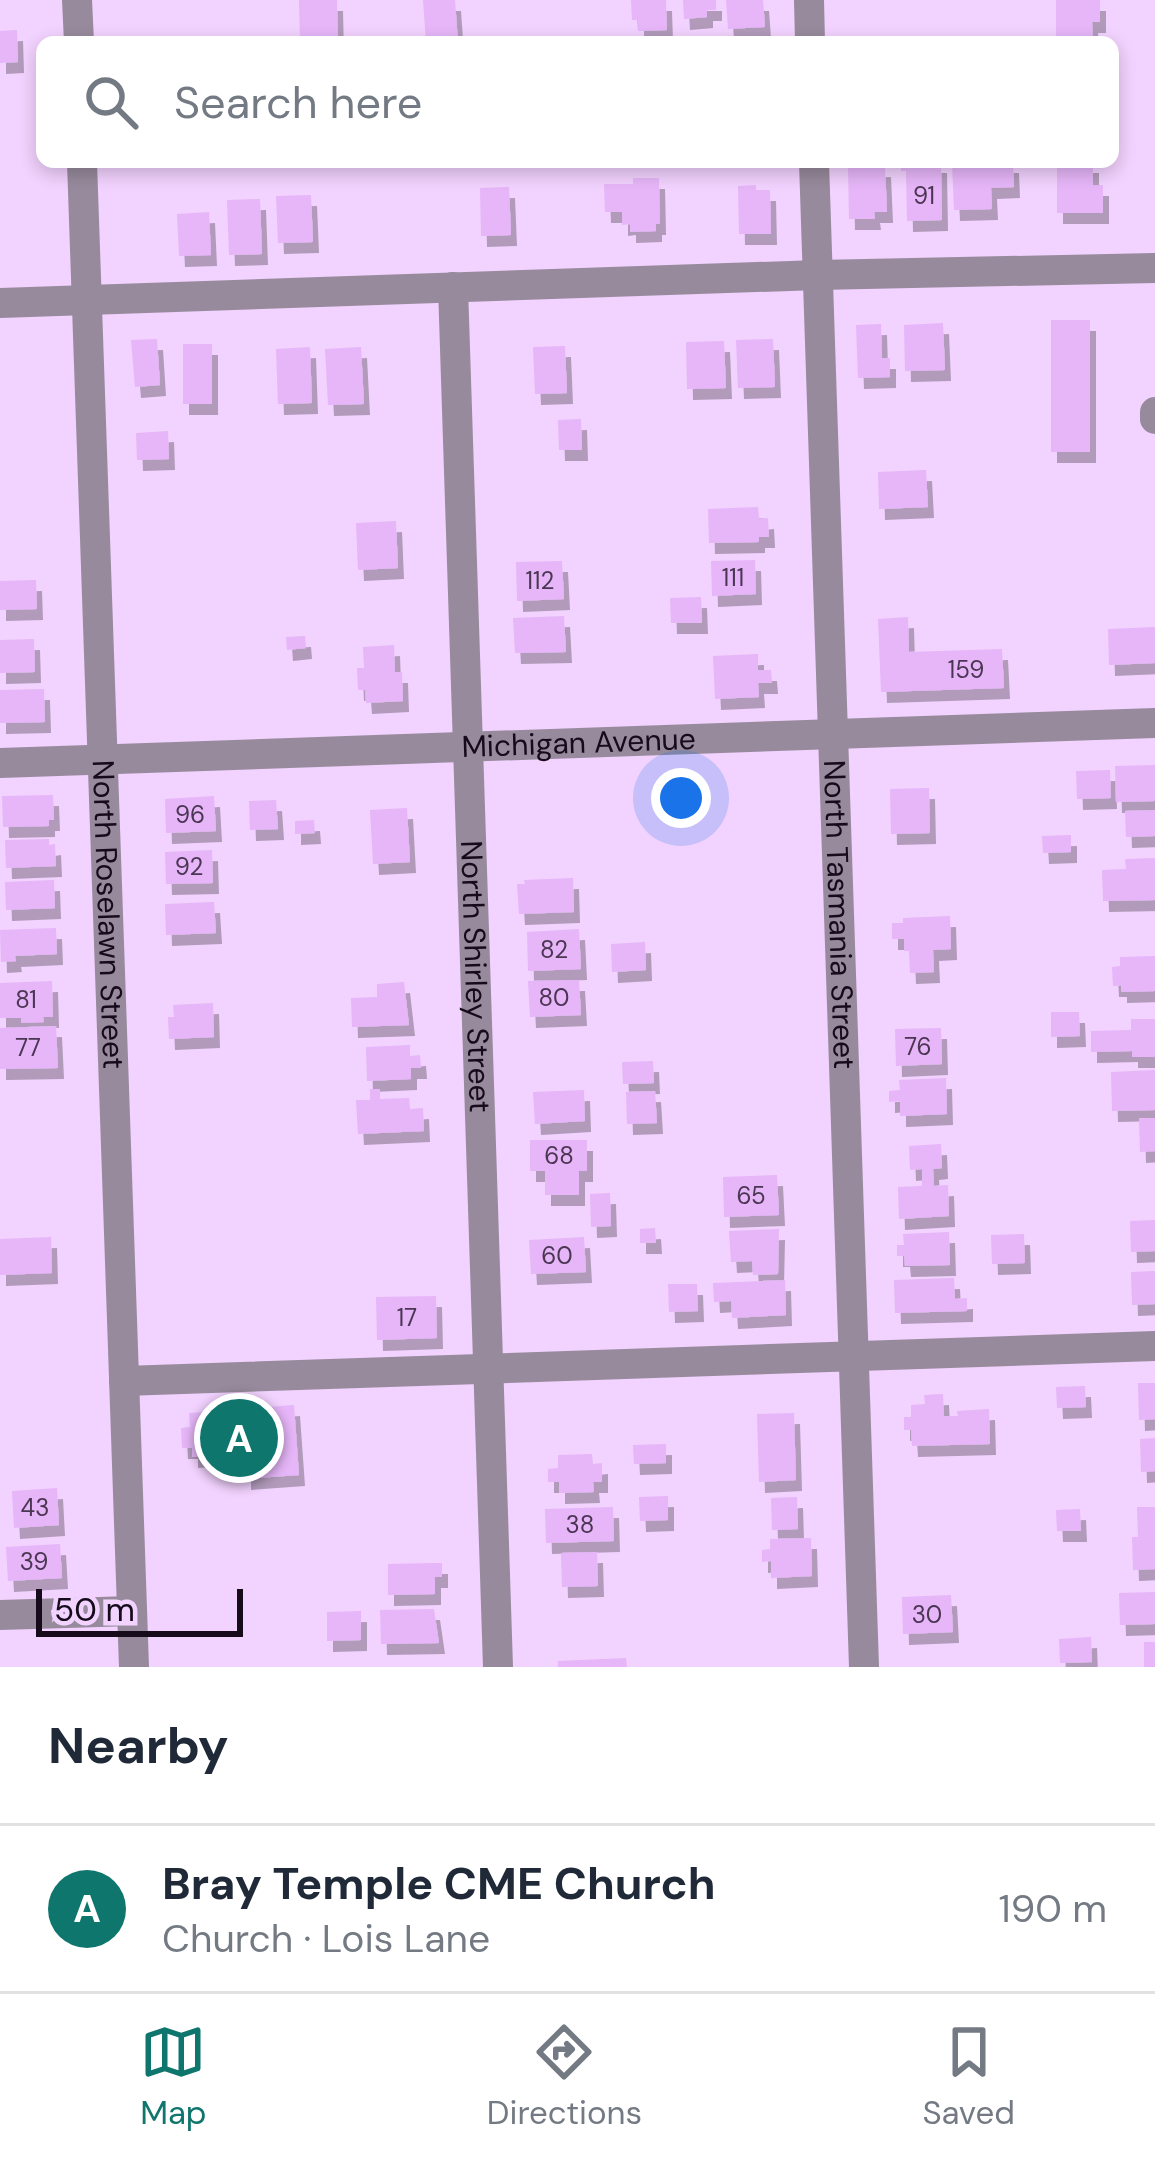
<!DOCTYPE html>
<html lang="en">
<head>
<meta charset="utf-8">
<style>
	:root { --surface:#fff; --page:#f2f2f3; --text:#1f2937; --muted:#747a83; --line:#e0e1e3; --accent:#0f766e }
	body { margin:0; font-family:"DM Sans",sans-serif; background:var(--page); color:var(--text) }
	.scale { position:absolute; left:36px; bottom:30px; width:207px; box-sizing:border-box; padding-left:12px; border:6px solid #160b1a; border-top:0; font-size:33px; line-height:42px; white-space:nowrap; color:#160b1a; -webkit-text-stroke:9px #f2d2fe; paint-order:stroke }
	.you { position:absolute; left:681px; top:798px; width:42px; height:42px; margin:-30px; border:9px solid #fff; border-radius:50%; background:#1a73e8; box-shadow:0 0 0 18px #1a73e833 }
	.badge { display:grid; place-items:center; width:78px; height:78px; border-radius:50%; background:var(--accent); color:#fff; font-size:39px; font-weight:700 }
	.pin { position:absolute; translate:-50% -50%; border:6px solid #fff; box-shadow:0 3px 12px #0006 }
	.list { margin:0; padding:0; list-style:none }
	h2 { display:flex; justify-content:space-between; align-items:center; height:156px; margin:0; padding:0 48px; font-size:51px }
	h2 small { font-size:39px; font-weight:400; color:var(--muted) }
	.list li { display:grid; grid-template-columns:78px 1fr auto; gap:36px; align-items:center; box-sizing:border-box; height:168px; padding:0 48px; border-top:3px solid var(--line) }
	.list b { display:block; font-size:45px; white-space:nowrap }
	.list p { margin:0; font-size:39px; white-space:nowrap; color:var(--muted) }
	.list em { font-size:39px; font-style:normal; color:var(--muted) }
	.icon { flex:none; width:66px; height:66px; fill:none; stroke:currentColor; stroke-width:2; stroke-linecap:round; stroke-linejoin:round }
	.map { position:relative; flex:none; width:1155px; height:1667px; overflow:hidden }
	.search { position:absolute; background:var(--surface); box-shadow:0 6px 18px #0003; left:36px; right:36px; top:36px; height:132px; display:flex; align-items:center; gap:30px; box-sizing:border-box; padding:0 42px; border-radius:18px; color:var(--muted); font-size:45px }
	.sheet { height:324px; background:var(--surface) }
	nav { display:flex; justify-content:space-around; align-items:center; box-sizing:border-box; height:168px; border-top:3px solid var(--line); background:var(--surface); font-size:33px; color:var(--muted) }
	nav a { display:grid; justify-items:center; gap:6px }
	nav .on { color:var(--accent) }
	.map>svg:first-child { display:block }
	.building { fill:#e6b6f8; filter:url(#shadow) }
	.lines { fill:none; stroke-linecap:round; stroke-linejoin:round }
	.minor { stroke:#978a9c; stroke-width:30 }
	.labels { text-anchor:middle; stroke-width:9; stroke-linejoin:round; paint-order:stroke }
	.number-label { font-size:24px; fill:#4a3652 }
	.street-label { font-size:30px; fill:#160b1a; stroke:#f2d2fe }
</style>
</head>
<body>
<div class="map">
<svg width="1155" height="1667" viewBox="0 0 1155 1667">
	<defs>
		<filter id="shadow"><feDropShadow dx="6" dy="11" stdDeviation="0" flood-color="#0004"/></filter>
	</defs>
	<rect width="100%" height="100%" fill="#f2d2fe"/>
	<!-- building -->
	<path class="building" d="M299,0H337L338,42H300Z
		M423,0H455L458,42H426Z
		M631,0H666L667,30L638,31V20H632Z
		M683,0H716V10H707V17L684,19Z
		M726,0H763L765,27L728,29Z
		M1056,0H1100V22H1092L1093,42H1056Z
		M17,30L18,62L0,63V31Z
		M900,162H941L942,220L907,221L906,171H901Z
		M971,162H1013L1014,187L991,188L992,209L954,210L952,163Z
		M1057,162H1093V185H1103V213H1057Z
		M885,166L887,212H874L875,219H849L848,167Z
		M633,178H659L660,224H656V231L630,232V224L622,225V212H605L604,184H633Z
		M756,185V190H770L771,234H739L738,186Z
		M509,187L511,235L481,236L480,188Z
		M311,195L313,242L278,243L276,196Z
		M260,199L262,254L229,255L227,200Z
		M209,212L211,255L179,256L177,214Z
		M1051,320H1090V452H1051Z
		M943,323L945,370L905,371L904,325Z
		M881,324L882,358H890V377L858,378L856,325Z
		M157,339L160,385L135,387L131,340Z
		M773,339L775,387L738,388L736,340Z
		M724,341L726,388L687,389L686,342Z
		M183,344H212V404H183Z
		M565,346L567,393L535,394L533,347Z
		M310,347L312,403L278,404L276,349Z
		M361,347L364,404L328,405L325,349Z
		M581,419L582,450H559L558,420Z
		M168,431L169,459L137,460L136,433Z
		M926,470L928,507L879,509L878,472Z
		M758,507L759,519L768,518L769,537H759V542L709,543L708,509Z
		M396,521L398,568L358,570L356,523Z
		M755,560L756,594L712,596L711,561Z
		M562,561L564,599L517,601L516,562Z
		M36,580L37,609L0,610V581Z
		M701,597L702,623H671L670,598Z
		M564,616L566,652L515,653L513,618Z
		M908,617L909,652L1002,649L1004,688L881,692L878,619Z
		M1155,627V663L1109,665L1108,629Z
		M305,636L306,648L287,650L286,637Z
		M34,639L35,672L0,673V640Z
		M394,645L395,672H402L403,701L366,703L365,690H358L357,668H364L363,647Z
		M758,654V670H771L772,683H758L759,697L715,699L713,656Z
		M44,689L45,722L0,723V690Z
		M1155,765V801L1116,802L1115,766Z
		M1110,770L1111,798L1077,799L1076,771Z
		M929,788L930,833L891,834L890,789Z
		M53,795L54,820H49V826L3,827L2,796Z
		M214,796L216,831L166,833L165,799Z
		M276,800L278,829L250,830L249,801Z
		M407,808L410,862L373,864L370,810Z
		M1155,810V836L1126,837L1125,811Z
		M314,820L315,833L295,834V821Z
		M1071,835V852L1043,853L1042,836Z
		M49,839V845L55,844L56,866L6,868L5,840Z
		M212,850L213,883L166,884L165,852Z
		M1155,858V900L1103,901L1102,870L1126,869L1125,859Z
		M573,878L574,912L519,914L517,884H525L524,880Z
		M54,880L55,908L6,910L5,882Z
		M214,902L216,933L166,935L165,904Z
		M950,916L951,949L933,950L934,972L910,973L909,951H904V939H892V923H903V918Z
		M56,928L57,954L15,956L16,961L1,962L0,930Z
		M579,929L581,969L528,971L527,932Z
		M645,942L646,970L612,972L611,944Z
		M1155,956V991L1121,992V986H1113L1112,967L1120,966V957Z
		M579,980L581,1015L530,1017L528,981Z
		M52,981L53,1017H43L44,1022L21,1023V1018H0V983Z
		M404,982L409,1025L352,1027L351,998L377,997V984Z
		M213,1003L214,1037L169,1039L168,1017H174L173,1005Z
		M1051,1012H1079L1080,1036L1051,1037Z
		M1131,1019H1155V1057H1132V1051L1091,1052V1031L1131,1030Z
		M56,1026L58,1068L0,1069V1028Z
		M941,1028L942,1064L896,1066L895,1029Z
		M410,1045V1056L420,1055L421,1068H411V1079L367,1081L366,1047Z
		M653,1061L654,1083L623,1084L622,1062Z
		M1155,1070V1110L1112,1111L1111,1072Z
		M946,1078L947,1114L900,1116V1101L889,1102V1091L900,1090L899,1080Z
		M370,1089H380V1099L409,1098L410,1109L423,1108L424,1131L358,1134L356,1100H370Z
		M584,1090L585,1121L535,1124L533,1092Z
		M655,1091L657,1123L627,1124L626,1092Z
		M1139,1118H1155V1151L1140,1152Z
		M530,1140H587V1171H579V1195H545V1171H530Z
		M941,1144L942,1168L933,1169L934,1186L948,1185L949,1216L899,1219L898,1187L922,1186V1169L910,1170L909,1146Z
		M777,1175L779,1215L724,1217L723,1177Z
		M610,1193L611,1226L591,1227L590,1194Z
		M1155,1220V1251L1131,1252L1130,1221Z
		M655,1228L656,1243H640V1229Z
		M779,1229L778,1274L753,1275L752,1261L731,1262L729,1231Z
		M949,1232L950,1265L905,1266L904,1256H897V1245H904L903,1234Z
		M1024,1234L1025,1263L992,1264L991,1235Z
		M51,1237L52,1273L0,1275V1239Z
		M584,1237L586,1272L531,1274L529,1240Z
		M1155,1271V1304L1132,1305L1131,1272Z
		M954,1278L955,1299L967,1298V1311L895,1313L894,1280Z
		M785,1280L786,1315L732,1318L731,1301L714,1302L713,1283Z
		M668,1284H697L698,1311L669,1312Z
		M436,1296L437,1338L377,1340L376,1297Z
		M1138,1383H1155V1419L1139,1420Z
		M1085,1386L1086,1407L1057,1408L1056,1387Z
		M943,1394L944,1416H958L957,1411L989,1409L990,1444L912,1446L911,1430H904V1417H911V1405L925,1404L924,1395Z
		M294,1405L299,1475L245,1479V1469L229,1470L228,1455L192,1457V1448H182L181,1428L190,1427L189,1413Z
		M794,1413L796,1480L759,1482L757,1414Z
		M1155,1438V1471L1141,1472L1140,1439Z
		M666,1444V1463L634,1464L633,1445Z
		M592,1454L593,1464L602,1463V1482H593L594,1492L559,1493V1482H548V1469L558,1468V1455Z
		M57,1488L59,1525L14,1528L12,1491Z
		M668,1496V1520L640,1521L639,1497Z
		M797,1497L798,1529L772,1530L771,1498Z
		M613,1507L614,1541L546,1543L545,1509Z
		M1137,1507H1155V1569L1133,1570L1132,1537H1138Z
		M1080,1509L1081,1531H1057L1056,1510Z
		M811,1538L812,1576L771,1578V1561L762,1562V1550L770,1549V1539Z
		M60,1544L62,1578L8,1581L6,1547Z
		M597,1552L598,1586L562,1587L561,1553Z
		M434,1563H442V1577H435V1594L388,1595V1564Z
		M1155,1592V1624L1120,1625L1119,1593Z
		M951,1595L953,1632L903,1634L902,1597Z
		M434,1609L439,1643L381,1644L380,1610Z
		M361,1611V1640L327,1641V1612Z
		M1091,1637L1092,1662L1060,1663L1059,1639Z
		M1144,1642H1155V1667H1144Z
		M626,1658L627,1667H558V1661Z"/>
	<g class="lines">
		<!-- minor -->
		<g class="minor">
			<path d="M77,0L79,42"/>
			<path d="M809,0L810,42"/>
			<path id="s1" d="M82,162L134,1667"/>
			<path id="s2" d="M814,162L864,1667"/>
			<path id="s3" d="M453,287L498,1667"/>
			<path d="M0,303L818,275L1155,268"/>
			<path d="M1155,412V419"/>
			<path id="s4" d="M0,763L1155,723"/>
			<path d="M124,1381L1155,1346"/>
			<path d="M0,1615L132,1611"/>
		</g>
	</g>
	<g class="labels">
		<!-- number labels -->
		<g class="number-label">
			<text x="924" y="204">91</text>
			<text x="733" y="586">111</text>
			<text x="540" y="589">112</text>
			<text x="966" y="678">159</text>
			<text x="190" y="823">96</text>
			<text x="189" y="875">92</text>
			<text x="554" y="958">82</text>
			<text x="554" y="1006">80</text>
			<text x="26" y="1008">81</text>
			<text x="918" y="1055">76</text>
			<text x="28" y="1056">77</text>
			<text x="559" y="1164">68</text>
			<text x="751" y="1204">65</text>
			<text x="557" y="1264">60</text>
			<text x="407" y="1326">17</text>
			<text x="35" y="1516">43</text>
			<text x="580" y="1533">38</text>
			<text x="34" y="1570">39</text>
			<text x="927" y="1623">30</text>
		</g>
		<!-- street labels -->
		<g class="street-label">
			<text dy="10" stroke="none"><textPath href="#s4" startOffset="579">Michigan Avenue</textPath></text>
			<text dy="10" stroke="none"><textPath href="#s1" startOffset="753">North Roselawn Street</textPath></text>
			<text dy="10" stroke="none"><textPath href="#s2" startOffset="753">North Tasmania Street</textPath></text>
			<text dy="10" stroke="none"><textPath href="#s3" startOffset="690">North Shirley Street</textPath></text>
		</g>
	</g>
</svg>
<div class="scale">50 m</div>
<div class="you"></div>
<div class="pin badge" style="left:239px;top:1438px">A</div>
<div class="search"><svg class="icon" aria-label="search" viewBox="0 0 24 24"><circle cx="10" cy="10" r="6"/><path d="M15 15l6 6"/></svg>Search here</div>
</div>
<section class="sheet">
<h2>Nearby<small></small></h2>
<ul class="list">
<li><span class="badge">A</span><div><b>Bray Temple CME Church</b><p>Church · Lois Lane</p></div><em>190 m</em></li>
</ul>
</section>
<nav>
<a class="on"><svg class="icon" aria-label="map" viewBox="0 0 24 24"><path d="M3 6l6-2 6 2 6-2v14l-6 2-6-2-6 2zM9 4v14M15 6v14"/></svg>Map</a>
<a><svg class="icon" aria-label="directions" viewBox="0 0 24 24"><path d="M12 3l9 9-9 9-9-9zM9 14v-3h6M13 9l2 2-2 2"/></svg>Directions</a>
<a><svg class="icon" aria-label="saved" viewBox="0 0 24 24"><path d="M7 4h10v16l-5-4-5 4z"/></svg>Saved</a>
</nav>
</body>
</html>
